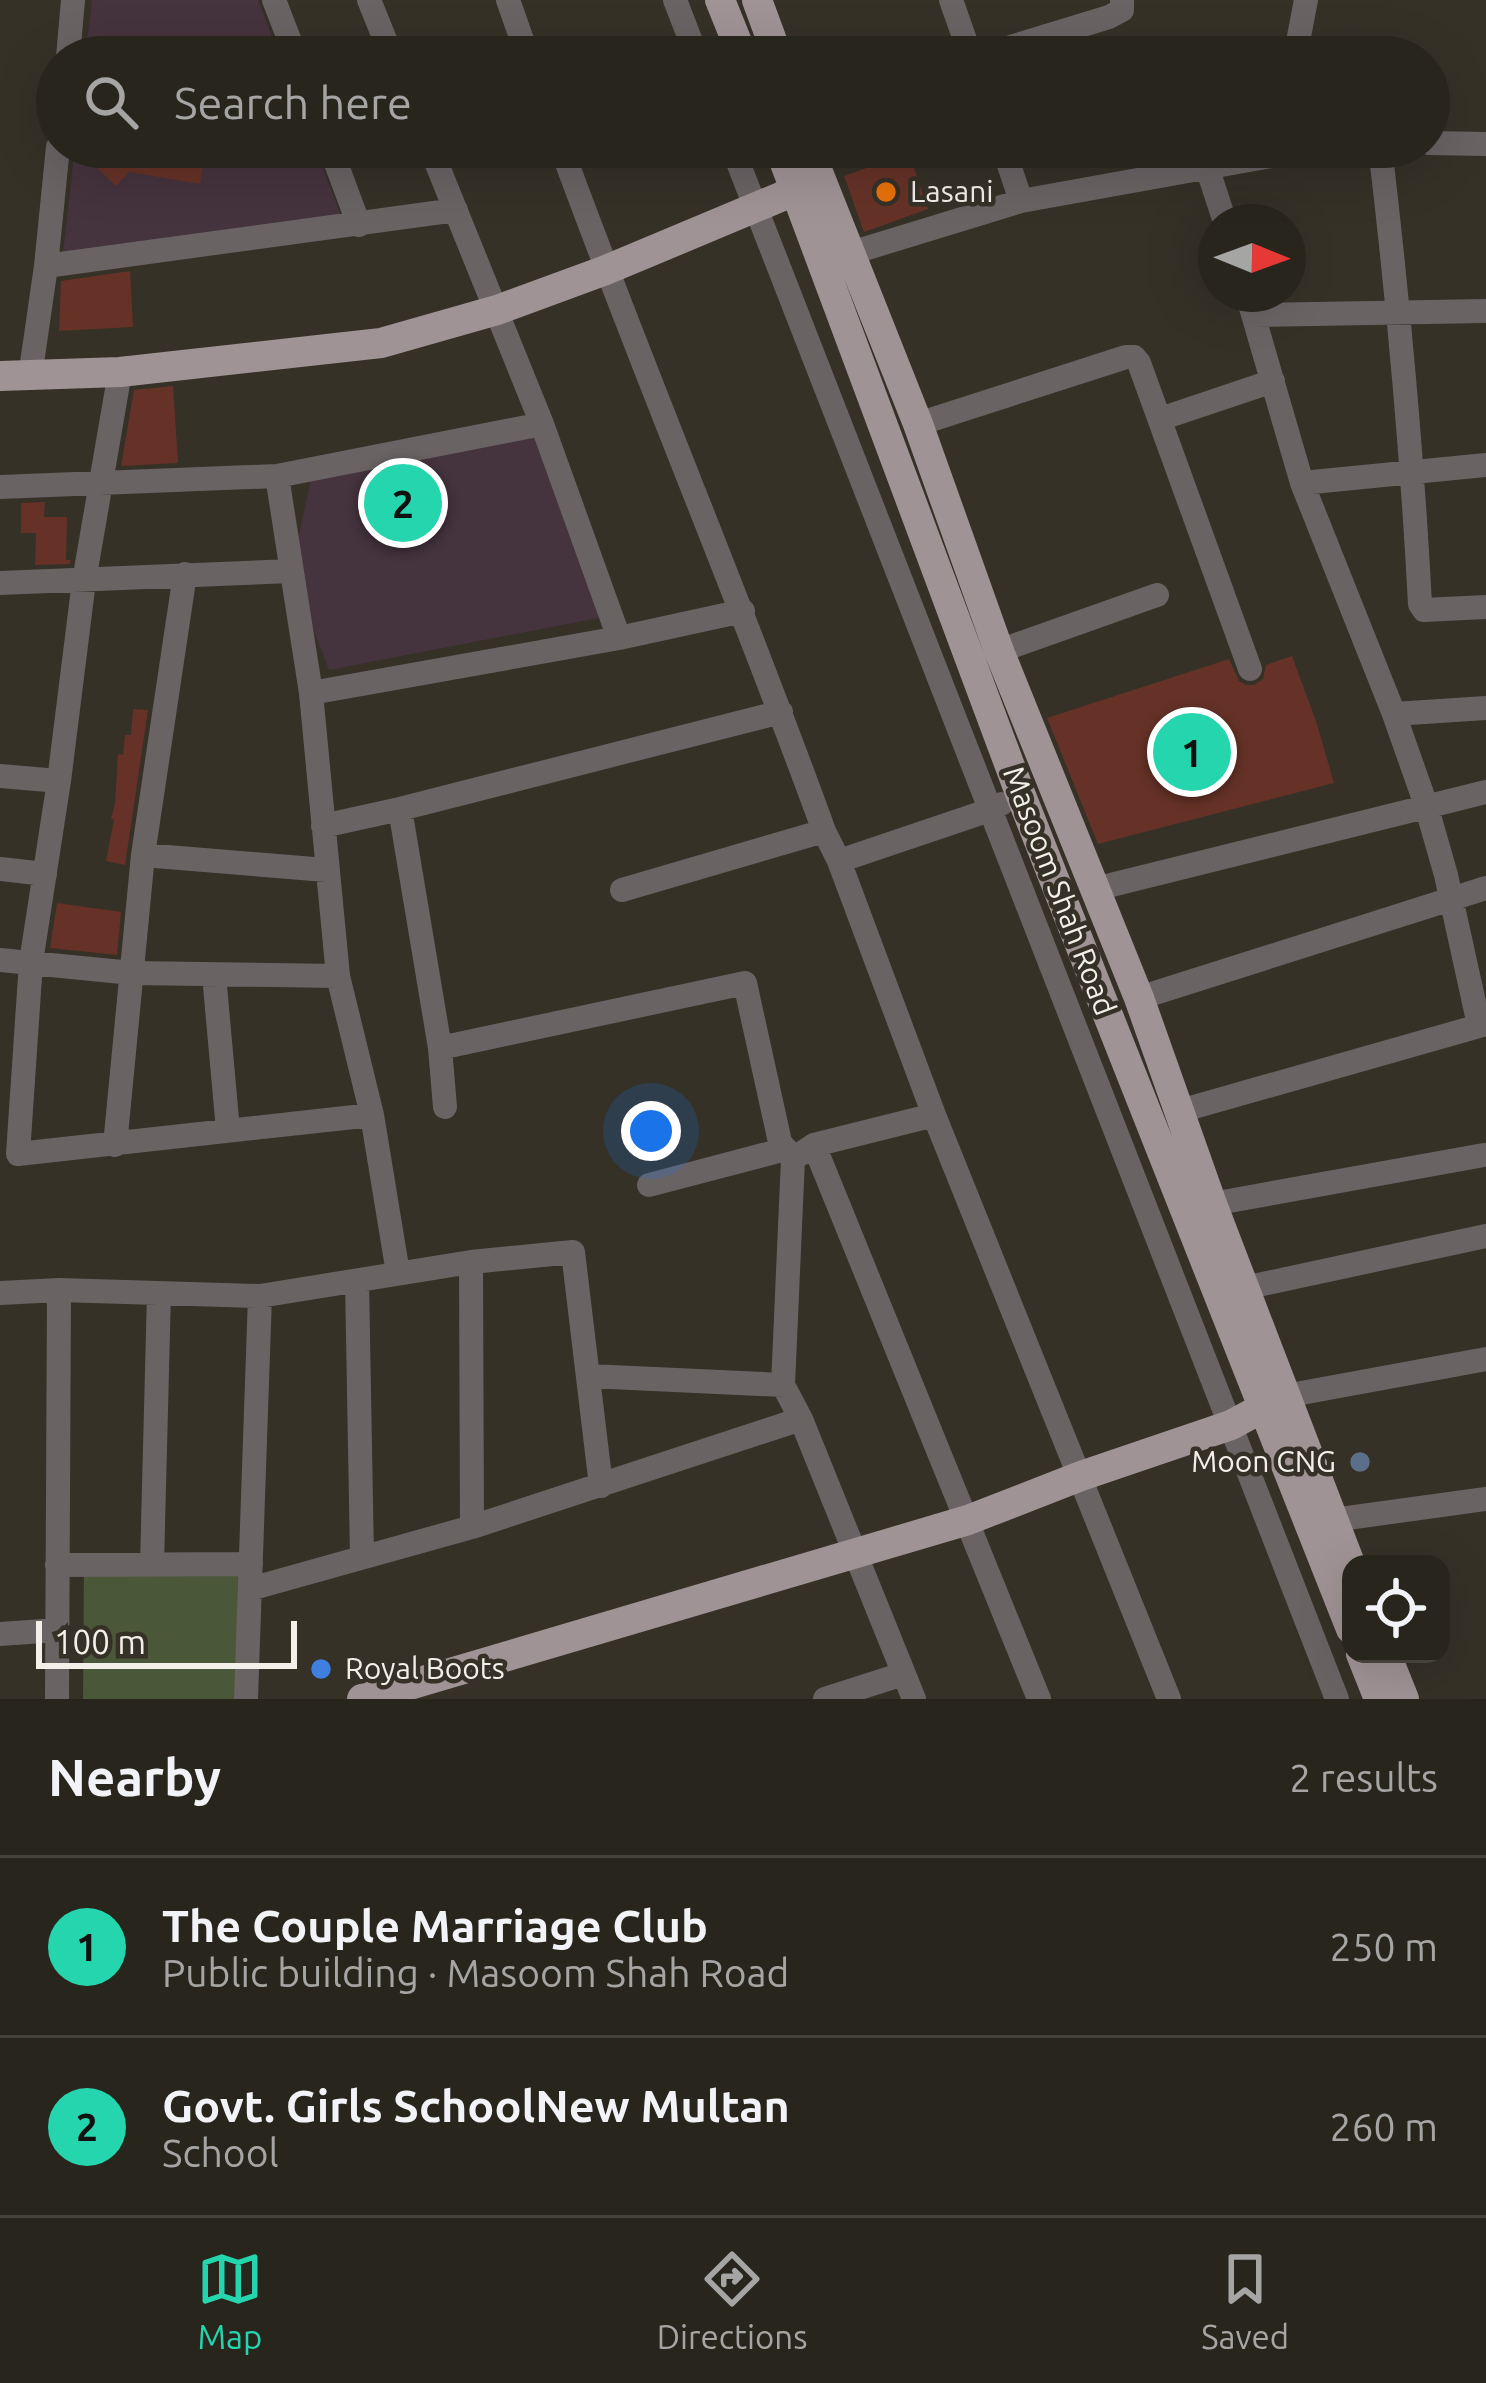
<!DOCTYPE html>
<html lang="en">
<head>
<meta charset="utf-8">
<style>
	:root { --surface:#28251d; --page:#302d26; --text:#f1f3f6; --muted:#a5a5a4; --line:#44423b; --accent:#25d5ae }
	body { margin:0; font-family:Ubuntu,sans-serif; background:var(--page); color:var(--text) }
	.controls { position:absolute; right:36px; bottom:36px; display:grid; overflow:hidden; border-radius:24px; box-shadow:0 12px 48px #0002 }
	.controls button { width:108px; height:108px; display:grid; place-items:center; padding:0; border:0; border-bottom:3px solid var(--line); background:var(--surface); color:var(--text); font:60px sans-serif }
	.compass { position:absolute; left:1198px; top:204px; width:108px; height:108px; border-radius:50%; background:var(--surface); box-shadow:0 12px 48px #0002; rotate:91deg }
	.scale { position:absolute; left:36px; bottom:30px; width:261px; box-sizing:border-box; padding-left:12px; border:6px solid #f2f0e9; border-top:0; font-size:33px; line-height:42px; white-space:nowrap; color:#f2f0e9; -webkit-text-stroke:9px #353127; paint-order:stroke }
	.you { position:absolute; left:651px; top:1131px; width:42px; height:42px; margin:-30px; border:9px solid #fff; border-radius:50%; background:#1a73e8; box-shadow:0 0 0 18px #1a73e833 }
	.badge { display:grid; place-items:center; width:78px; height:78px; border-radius:50%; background:var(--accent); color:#111; font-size:39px; font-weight:700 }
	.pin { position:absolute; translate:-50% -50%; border:6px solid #fff; box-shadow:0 3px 12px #0006 }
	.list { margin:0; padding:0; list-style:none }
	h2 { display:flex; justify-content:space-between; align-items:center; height:156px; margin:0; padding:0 48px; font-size:51px }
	h2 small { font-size:39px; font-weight:400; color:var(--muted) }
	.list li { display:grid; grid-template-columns:78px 1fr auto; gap:36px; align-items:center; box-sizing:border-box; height:180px; padding:0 48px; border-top:3px solid var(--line) }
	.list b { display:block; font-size:45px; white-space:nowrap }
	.list p { margin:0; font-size:39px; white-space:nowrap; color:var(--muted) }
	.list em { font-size:39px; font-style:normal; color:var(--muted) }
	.icon { flex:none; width:66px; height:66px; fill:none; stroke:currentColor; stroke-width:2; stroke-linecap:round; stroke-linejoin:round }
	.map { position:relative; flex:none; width:1486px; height:1699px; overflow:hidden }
	.search { position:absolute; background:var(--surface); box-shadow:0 12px 48px #0002; left:36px; right:36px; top:36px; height:132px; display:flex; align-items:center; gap:30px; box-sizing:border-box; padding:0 42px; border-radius:66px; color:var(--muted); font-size:45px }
	.sheet { height:516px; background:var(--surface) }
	nav { display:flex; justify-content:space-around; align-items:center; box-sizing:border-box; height:168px; border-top:3px solid var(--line); background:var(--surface); font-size:33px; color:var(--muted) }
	nav a { display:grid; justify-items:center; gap:6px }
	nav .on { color:var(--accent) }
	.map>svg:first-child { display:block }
	.education { fill:#45333d }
	.green { fill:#4b5739 }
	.building { fill:#663227 }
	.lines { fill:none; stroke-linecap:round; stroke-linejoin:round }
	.minor { stroke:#696364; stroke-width:24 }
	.major { stroke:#a09395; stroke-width:30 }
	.food-dot { fill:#e8710a; stroke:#353127; stroke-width:4.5 }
	.service-dot { fill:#5c6f8a; stroke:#353127; stroke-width:4.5 }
	.shop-dot { fill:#3f7fe0; stroke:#353127; stroke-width:4.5 }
	.labels { text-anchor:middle; stroke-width:9; stroke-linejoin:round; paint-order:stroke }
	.poi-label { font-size:30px; fill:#f2f0e9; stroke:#353127; text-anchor:start }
	.street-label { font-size:30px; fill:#f2f0e9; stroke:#353127 }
</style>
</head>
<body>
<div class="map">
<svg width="1486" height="1699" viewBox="0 0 1486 1699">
	<rect width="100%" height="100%" fill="#353127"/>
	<!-- education -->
	<path class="education" d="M92,0H258L280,57H85Z
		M75,147H315L342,218L63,253Z
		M537,433L609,616L329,670L291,571L311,479Z"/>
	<!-- green -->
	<path class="green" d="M251,1556L245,1699H83L84,1558Z"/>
	<!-- building -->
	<path class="building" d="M110,147H206L200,184L129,172L116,186L93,164Z
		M909,153L928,209L864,232L844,176Z
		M130,271L133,327L59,331L61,281Z
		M173,386L178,463L121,466L134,390Z
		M45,502L44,517H67L66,560H71L70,564L35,565L36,533H21V503Z
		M1292,656L1316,721L1334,783L1098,844L1047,718L1229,659L1239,681L1246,685H1254L1263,679L1266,665Z
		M133,709L148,710L125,865L106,861L114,819H111L115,803L118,754L123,755L125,735H131Z
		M57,903L121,912L117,955L50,948Z"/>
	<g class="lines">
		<!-- minor -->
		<path class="minor" d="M274,0L296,57
			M369,0L392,57
			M508,0L528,57
			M675,0L697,57
			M951,0L971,57
			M68,57L73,0
			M978,57L1109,17L1122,10V0
			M1295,57L1306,0
			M1429,143L1486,144
			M330,147L359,225
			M430,147L542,424L619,638
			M561,147C645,377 741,601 824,831L839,861L934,1115L1169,1699
			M732,147L1337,1699
			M1003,147L1021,201
			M1380,147C1398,299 1412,451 1420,604L1424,610L1486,607
			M1207,167L1225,222
			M851,253L1021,201L1277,155L1352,147
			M46,266L456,210
			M1247,294L1302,483L1394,714L1426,805L1446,875L1479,1025
			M1254,315L1486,311
			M120,372L84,581L59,781L31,962L18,1154L372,1115L398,1273
			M30,377L46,266L58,147
			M1160,419L1273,381
			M918,424L1126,357H1134L1139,363L1250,669
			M277,476L311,693L338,976L372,1115
			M1302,483L1486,465
			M0,487L277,476L542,424
			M0,583L291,571
			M999,651L1157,595
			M311,693L619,638L743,611
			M1394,714L1486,708
			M0,776L59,781
			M400,809L440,1048L445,1107
			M323,826L400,809L781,712
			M143,855L326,870
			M839,861L990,810L1001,804
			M0,869L45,874
			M1095,889L1486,792
			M622,890L824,831
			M0,960L132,973L338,976
			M214,975L228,1130
			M1139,998L1486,888
			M440,1048L745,983L780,1142L793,1159
			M1180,1111L1486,1024
			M115,1145L143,855L185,574
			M814,1145L1039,1699
			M649,1185L786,1149
			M1212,1204L1484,1155
			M471,1262L472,1527
			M357,1281L362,1557
			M1244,1288L1486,1236
			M0,1293L59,1290L260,1296L471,1262L573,1252L601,1486
			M589,1376L783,1385
			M1285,1396L1486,1359
			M1333,1520L1486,1499
			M57,1565L251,1564
			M152,1565L159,1293
			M250,1589L472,1527L801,1419
			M0,1634L58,1630
			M57,1699L59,1290
			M246,1699L260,1296
			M825,1699L903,1674
			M914,1699L801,1419L783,1385L793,1159L814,1145L934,1115"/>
		<!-- major -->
		<path class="major" d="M720,0L743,57
			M757,0L778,57
			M779,147L1020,793L1351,1629
			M808,147L918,424L999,651L1139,998L1212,1204L1351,1566
			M0,376L120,372L381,343L497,310L606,270L797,190
			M1361,1654L1379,1699
			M1386,1654L1404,1699
			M362,1699L968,1520L1081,1476L1231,1425L1279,1399"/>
	</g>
	<!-- markers -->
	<circle class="food-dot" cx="886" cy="192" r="12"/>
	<circle class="service-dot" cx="1360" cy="1462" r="12"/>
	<circle class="shop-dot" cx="321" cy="1669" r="12"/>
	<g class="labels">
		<!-- poi labels -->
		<g class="poi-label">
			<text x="910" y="202">Lasani</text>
			<text x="1336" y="1472" text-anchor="end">Moon CNG</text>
			<text x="345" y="1679">Royal Boots</text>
		</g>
		<!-- street labels -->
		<g class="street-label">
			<text transform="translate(1059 891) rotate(69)" y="10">Masoom Shah Road</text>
		</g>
	</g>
</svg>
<div class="controls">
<button><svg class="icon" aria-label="locate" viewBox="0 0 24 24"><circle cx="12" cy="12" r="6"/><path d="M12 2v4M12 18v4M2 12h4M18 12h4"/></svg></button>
</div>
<svg class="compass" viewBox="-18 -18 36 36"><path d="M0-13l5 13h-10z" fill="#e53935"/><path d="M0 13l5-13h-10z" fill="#a5a5a4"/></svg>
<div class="scale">100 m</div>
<div class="you"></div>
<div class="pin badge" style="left:1192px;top:752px">1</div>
<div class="pin badge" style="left:403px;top:503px">2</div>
<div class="search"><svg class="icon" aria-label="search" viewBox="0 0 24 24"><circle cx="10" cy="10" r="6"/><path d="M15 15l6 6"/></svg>Search here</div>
</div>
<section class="sheet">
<h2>Nearby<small>2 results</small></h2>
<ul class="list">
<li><span class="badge">1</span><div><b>The Couple Marriage Club</b><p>Public building · Masoom Shah Road</p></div><em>250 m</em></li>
<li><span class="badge">2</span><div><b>Govt. Girls SchoolNew Multan</b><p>School</p></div><em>260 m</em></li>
</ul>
</section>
<nav>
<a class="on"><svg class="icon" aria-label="map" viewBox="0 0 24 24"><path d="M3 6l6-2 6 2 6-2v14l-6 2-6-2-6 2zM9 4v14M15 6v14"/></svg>Map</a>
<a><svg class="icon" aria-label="directions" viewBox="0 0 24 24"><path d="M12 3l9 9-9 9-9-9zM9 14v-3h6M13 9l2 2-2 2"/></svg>Directions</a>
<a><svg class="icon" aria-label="saved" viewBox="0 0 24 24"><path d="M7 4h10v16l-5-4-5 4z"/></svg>Saved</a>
</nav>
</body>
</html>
